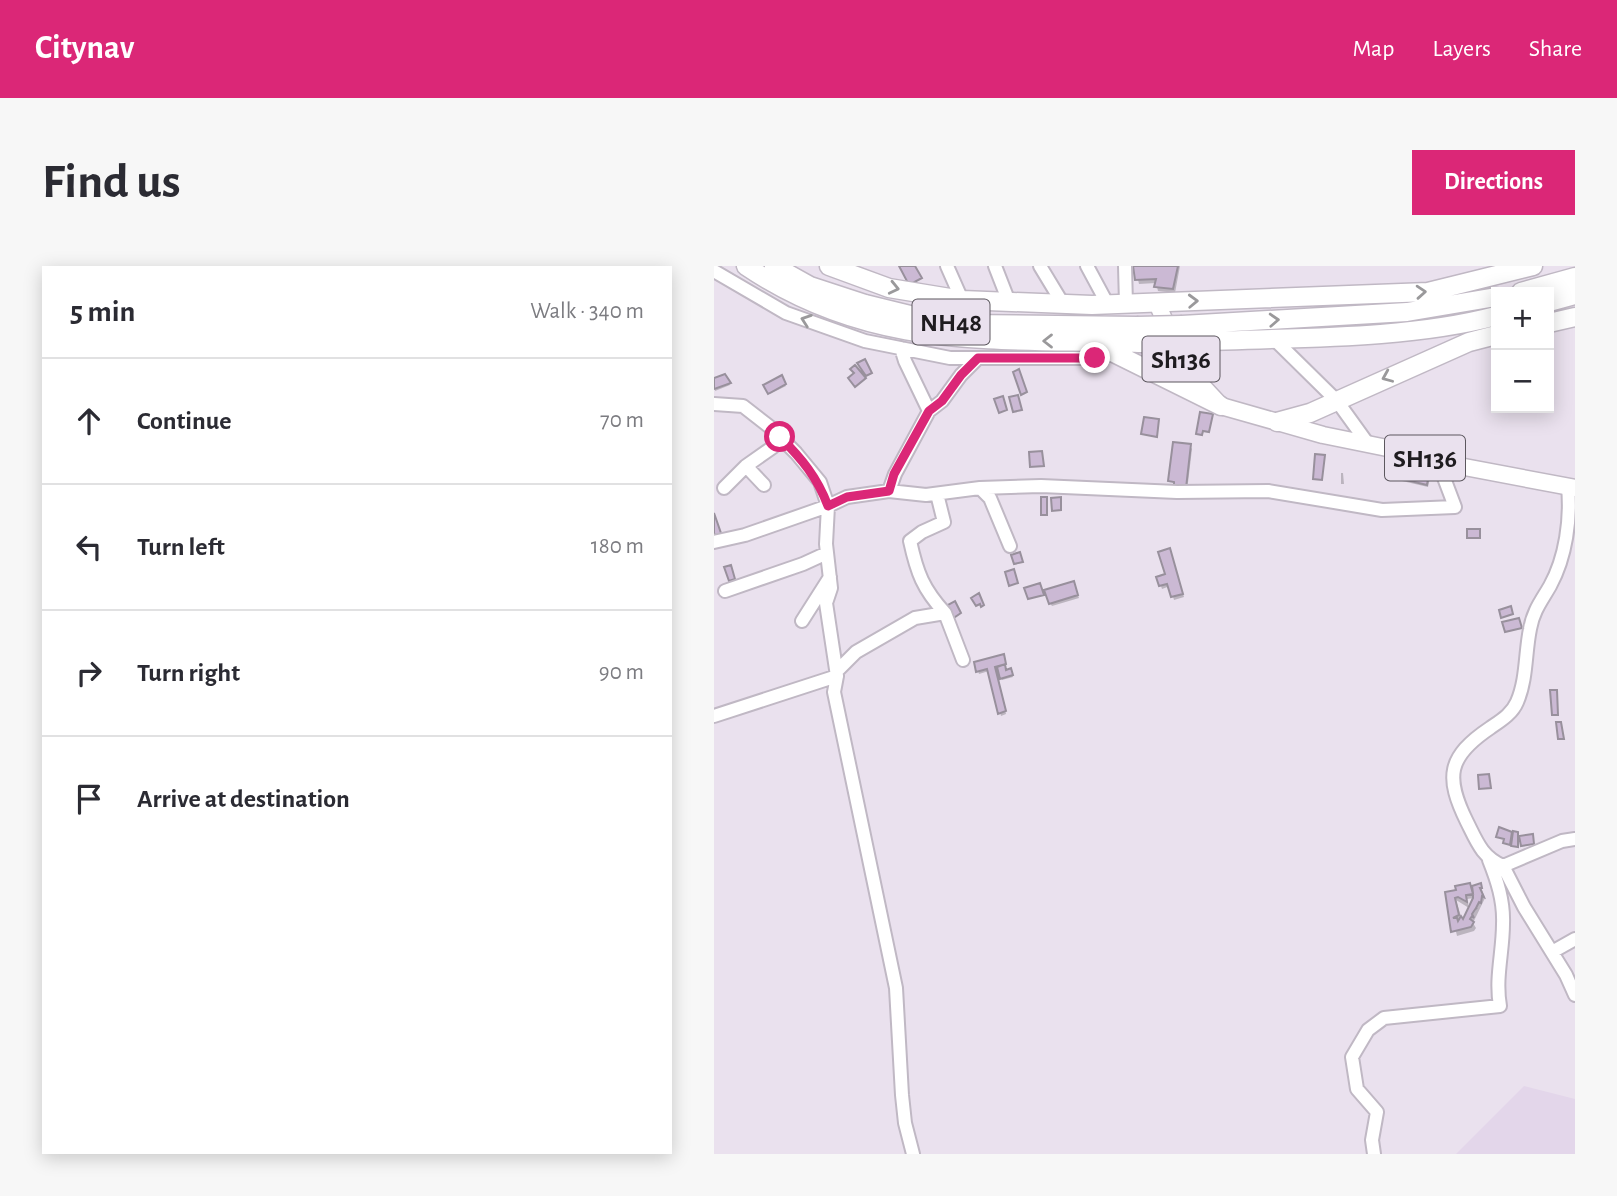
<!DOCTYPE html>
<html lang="en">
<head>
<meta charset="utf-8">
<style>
	:root { --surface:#fff; --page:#f7f7f7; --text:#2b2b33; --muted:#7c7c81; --line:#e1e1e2; --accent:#db2777 }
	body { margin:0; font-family:"Alegreya Sans",sans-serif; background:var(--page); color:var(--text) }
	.controls { position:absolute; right:21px; top:21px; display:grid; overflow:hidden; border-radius:0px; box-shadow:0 4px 18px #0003 }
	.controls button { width:63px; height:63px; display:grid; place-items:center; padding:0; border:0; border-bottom:2px solid var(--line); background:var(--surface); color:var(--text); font:35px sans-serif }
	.stop { position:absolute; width:21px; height:21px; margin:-16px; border:5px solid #db2777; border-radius:50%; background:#fff }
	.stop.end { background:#db2777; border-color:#fff; box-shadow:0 2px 7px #0008 }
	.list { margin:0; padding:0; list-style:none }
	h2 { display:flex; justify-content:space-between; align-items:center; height:91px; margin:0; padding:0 28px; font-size:30px }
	h2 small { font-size:23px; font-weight:400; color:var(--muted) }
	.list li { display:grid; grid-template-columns:46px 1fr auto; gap:21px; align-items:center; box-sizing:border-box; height:126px; padding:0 28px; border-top:2px solid var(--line) }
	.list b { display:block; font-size:26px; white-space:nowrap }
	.list em { font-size:23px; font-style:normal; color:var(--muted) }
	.icon { flex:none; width:38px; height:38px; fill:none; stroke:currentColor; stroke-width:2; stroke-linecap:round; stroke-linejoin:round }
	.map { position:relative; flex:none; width:861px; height:888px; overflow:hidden; border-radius:0px }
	header { display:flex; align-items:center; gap:42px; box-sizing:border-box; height:98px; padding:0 35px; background:var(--accent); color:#fff }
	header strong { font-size:33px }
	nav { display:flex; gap:38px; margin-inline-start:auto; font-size:24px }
	.intro { display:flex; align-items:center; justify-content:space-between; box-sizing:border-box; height:168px; padding:0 42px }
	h1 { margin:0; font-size:49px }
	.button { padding:18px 32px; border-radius:0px; background:var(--accent); color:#fff; font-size:24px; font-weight:700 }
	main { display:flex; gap:42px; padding:0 42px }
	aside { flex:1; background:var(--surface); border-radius:0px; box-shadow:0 4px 18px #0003 }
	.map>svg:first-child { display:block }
	.built { fill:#e3d6ea }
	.shadow { fill:#0003; fill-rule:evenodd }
	.building { fill:#cbb9d4; stroke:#98909c; stroke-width:2 }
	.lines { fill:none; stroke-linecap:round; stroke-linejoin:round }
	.minor-casing { stroke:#c0b8c4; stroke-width:16 }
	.major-casing { stroke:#c0b8c4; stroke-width:19 }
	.highway-casing { stroke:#c0b8c4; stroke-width:21 }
	.minor { stroke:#fff; stroke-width:12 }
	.major { stroke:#fff; stroke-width:16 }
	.highway { stroke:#fff; stroke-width:18 }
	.highway-bridge-casing { stroke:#c0b8c4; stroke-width:21; stroke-linecap:butt }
	.highway-bridge { stroke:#fff; stroke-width:18 }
	.oneway { stroke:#9a999b }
	.route { stroke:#db2777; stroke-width:9 }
	.labels { text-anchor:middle; stroke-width:7; stroke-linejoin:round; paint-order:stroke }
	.shield { fill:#eae1ee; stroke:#5c575e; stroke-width:2 }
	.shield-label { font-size:26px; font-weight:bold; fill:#1f1c20 }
</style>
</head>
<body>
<header>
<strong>Citynav</strong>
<nav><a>Map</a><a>Layers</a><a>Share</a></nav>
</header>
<div class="intro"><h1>Find us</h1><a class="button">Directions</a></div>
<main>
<aside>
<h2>5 min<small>Walk · 340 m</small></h2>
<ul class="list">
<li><svg class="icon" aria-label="ahead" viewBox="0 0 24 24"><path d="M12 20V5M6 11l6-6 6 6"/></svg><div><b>Continue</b></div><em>70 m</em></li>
<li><svg class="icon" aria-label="left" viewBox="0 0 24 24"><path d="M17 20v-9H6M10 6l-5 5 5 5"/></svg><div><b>Turn left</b></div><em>180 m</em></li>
<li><svg class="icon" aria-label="right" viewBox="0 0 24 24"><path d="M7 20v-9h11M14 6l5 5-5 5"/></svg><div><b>Turn right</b></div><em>90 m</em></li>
<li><svg class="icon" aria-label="arrive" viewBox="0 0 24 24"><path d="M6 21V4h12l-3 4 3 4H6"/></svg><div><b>Arrive at destination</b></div></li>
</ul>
</aside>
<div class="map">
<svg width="861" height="888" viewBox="0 0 861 888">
	<rect width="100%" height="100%" fill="#eae1ee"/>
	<!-- built -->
	<path class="built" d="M810,820L861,833V888H742Z"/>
	<!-- shadow -->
	<path class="shadow" d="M421,0H466L461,27L444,25L442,17L425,18Z
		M10,110L16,119L1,125L0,114Z
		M67,112L72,120L56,128L52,120Z
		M476,180L478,183L473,225L456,214Z
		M627,207H629L630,218H627Z
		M714,209L716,212L714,221L688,215L686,212Z
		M457,287L470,331L460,334L456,320L448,323L447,320L453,309Z
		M361,320L365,332L338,340L336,337Z
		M290,393L292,406L296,405L299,411L288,414L285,403L281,404L292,448L287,450L275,405L265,408L262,397Z
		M756,619L757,621L766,619L771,632L759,657L762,662L760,665L743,670L733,627L744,625ZM760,632L749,657L742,634L755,642L753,633Z"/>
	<!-- building -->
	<path class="building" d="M185,0H201L208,12L195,19Z
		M419,0H464L459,23L440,21L442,13L421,14Z
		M151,93L158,107L152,110L143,97Z
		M141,99L152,112L141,121L134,112L140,107L136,103Z
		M305,103L313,126L307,129L299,106Z
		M11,108L17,117L0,123V112Z
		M68,109L72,118L54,128L49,119Z
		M304,129L308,144L299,146L295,131Z
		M289,130L293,144L285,147L280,133Z
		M486,146L499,148L495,166L489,165L488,169L482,168Z
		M430,151L445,153L443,171L427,168Z
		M459,176L477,178L472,222L460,221V216L454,215Z
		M328,185L330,200L316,201L315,186Z
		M601,188L611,189L608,214L599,213Z
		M687,201L715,207L713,219L684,212Z
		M327,231H333V249H327Z
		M347,231V244L338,245L337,232Z
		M0,247L8,270L2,271L0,267Z
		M753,263H766V272H753Z
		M456,282L469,328L457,331L453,318L445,320L442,311L451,308L444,286Z
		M306,286L309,296L300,298L297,289Z
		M17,299L21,313L15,315L10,301Z
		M300,303L304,317L295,320L291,306Z
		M360,315L364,329L335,338L330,324Z
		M326,317L330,329L314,333L310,322Z
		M265,327L270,339L267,341L266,338L262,340L257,332Z
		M241,335L247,347L238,353L230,341Z
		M797,340L799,348L787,352L785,344Z
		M805,352L808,362L791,366L788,356Z
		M290,388L292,398L281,401L292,445L284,448L273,403L262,406L260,396Z
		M291,398L292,404L297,402L299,409L286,413L283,401Z
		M836,424H843L844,449H838Z
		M842,456H847L850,473H844Z
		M775,508L777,522L765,523L764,509Z
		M785,561L798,566L796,579L789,577L790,573L782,571Z
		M799,565L804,566V581L797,580Z
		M819,568L820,578L807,580L805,570Z
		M756,617L759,628L752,629L753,636L744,631L741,632L745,649L739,652H743L744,655L747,650L749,653L759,632V627L758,620L767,617L768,622H766L770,631L768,630L767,637L765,636L762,642L763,643L762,642L758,648L760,652L758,650L756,653L760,656L757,661L737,666L731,626L742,624L741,620Z"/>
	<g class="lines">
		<!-- minor casing -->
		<g class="minor-casing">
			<path id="minor" d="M233,0L248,34
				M281,0L295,36
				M326,0L349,38
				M373,0L394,39
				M411,0L412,38
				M0,5L72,47L151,75L236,92H381L400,87
				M559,72L623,135L654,178
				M187,82L191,95L215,145
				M0,138L29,140L56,161L82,187L106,216L114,240L133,231L175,225L212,229L266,222L327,220L463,226L554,225L668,244L741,241L724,196
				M32,200L50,219
				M854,221C857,253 852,291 836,320C828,334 819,345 816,363C811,387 813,413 803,436C798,448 786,455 776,462C733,491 731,511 753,556C763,576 768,591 789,600L810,641L852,709L861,729
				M10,222L32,200L59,181L66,171
				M266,222L276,232L296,280
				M175,225L181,208L215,145L228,135L247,109L264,92
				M223,228L230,256L208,266L196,275C203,307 209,323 231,347
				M0,276L31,269L114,240L112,278L117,322L112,337L123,410L0,450
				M11,325L89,298L113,287
				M88,355L116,311
				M123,405L142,386L201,352L231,347L249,394
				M123,410L120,426L182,722L188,829L191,857L199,888
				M789,600L848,575L861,573
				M838,686L861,673
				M660,888L658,874L663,846L643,823L638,791L654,764L670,752L786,740C781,712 789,686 789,658C790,635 783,614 775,594"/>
		</g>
		<!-- major casing -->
		<g class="major-casing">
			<path id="major" d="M443,37L467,93L479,110L507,140L609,169L678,183L724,196L861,222"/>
		</g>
		<!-- highway casing -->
		<g class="highway-casing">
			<path id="highway" d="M32,0C160,86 281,72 426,77
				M60,0L96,20L151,38L200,50L250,58L423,60
				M115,0L175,22L248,34L378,39L714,26L819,0
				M807,26L861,11
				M835,36L861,29
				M835,57L861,51
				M468,59L693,46L782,31
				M383,76L400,87L507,140
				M471,76C570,71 687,75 782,50
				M563,156L596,147L755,76L782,69"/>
		</g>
		<!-- minor -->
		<use href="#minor" class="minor"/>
		<!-- major -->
		<use href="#major" class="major"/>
		<!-- highway -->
		<use href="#highway" class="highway"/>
		<!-- highway-bridge casing -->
		<g class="highway-bridge-casing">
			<path id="highway-bridge" d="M423,60L468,59
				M426,77L471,76"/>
		</g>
		<!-- highway-bridge -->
		<use href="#highway-bridge" class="highway-bridge"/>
	</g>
	<!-- one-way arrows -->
	<defs><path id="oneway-chevron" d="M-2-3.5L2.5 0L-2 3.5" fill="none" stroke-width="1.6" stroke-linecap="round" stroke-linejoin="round" transform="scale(1.75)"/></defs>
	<g class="oneway">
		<use href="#oneway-chevron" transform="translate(180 22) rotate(13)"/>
		<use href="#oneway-chevron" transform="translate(707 26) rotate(-4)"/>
		<use href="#oneway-chevron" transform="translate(479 35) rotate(-2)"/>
		<use href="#oneway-chevron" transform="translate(92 54) rotate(-161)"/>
		<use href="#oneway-chevron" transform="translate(560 54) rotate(-3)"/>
		<use href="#oneway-chevron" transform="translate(334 75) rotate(-180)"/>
		<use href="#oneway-chevron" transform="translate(673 111) rotate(157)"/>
	</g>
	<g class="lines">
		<!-- route -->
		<path class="route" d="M66,171C88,193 103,211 114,240L133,231L175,225L180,208L215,145L228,135L247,109L264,92H381"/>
	</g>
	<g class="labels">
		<!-- shield labels -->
		<g class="shield">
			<rect x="198.5" y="33.5" width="77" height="45" rx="5"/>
			<rect x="428.5" y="70.5" width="77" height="45" rx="5"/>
			<rect x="671" y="169.5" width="80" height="45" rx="5"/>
		</g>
		<g class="shield-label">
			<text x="237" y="65">NH48</text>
			<text x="467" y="102">Sh136</text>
			<text x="711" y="201">SH136</text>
		</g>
	</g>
</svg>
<div class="controls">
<button>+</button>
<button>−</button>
</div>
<div class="stop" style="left:66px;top:171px"></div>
<div class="stop end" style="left:381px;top:92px"></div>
</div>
</main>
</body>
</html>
